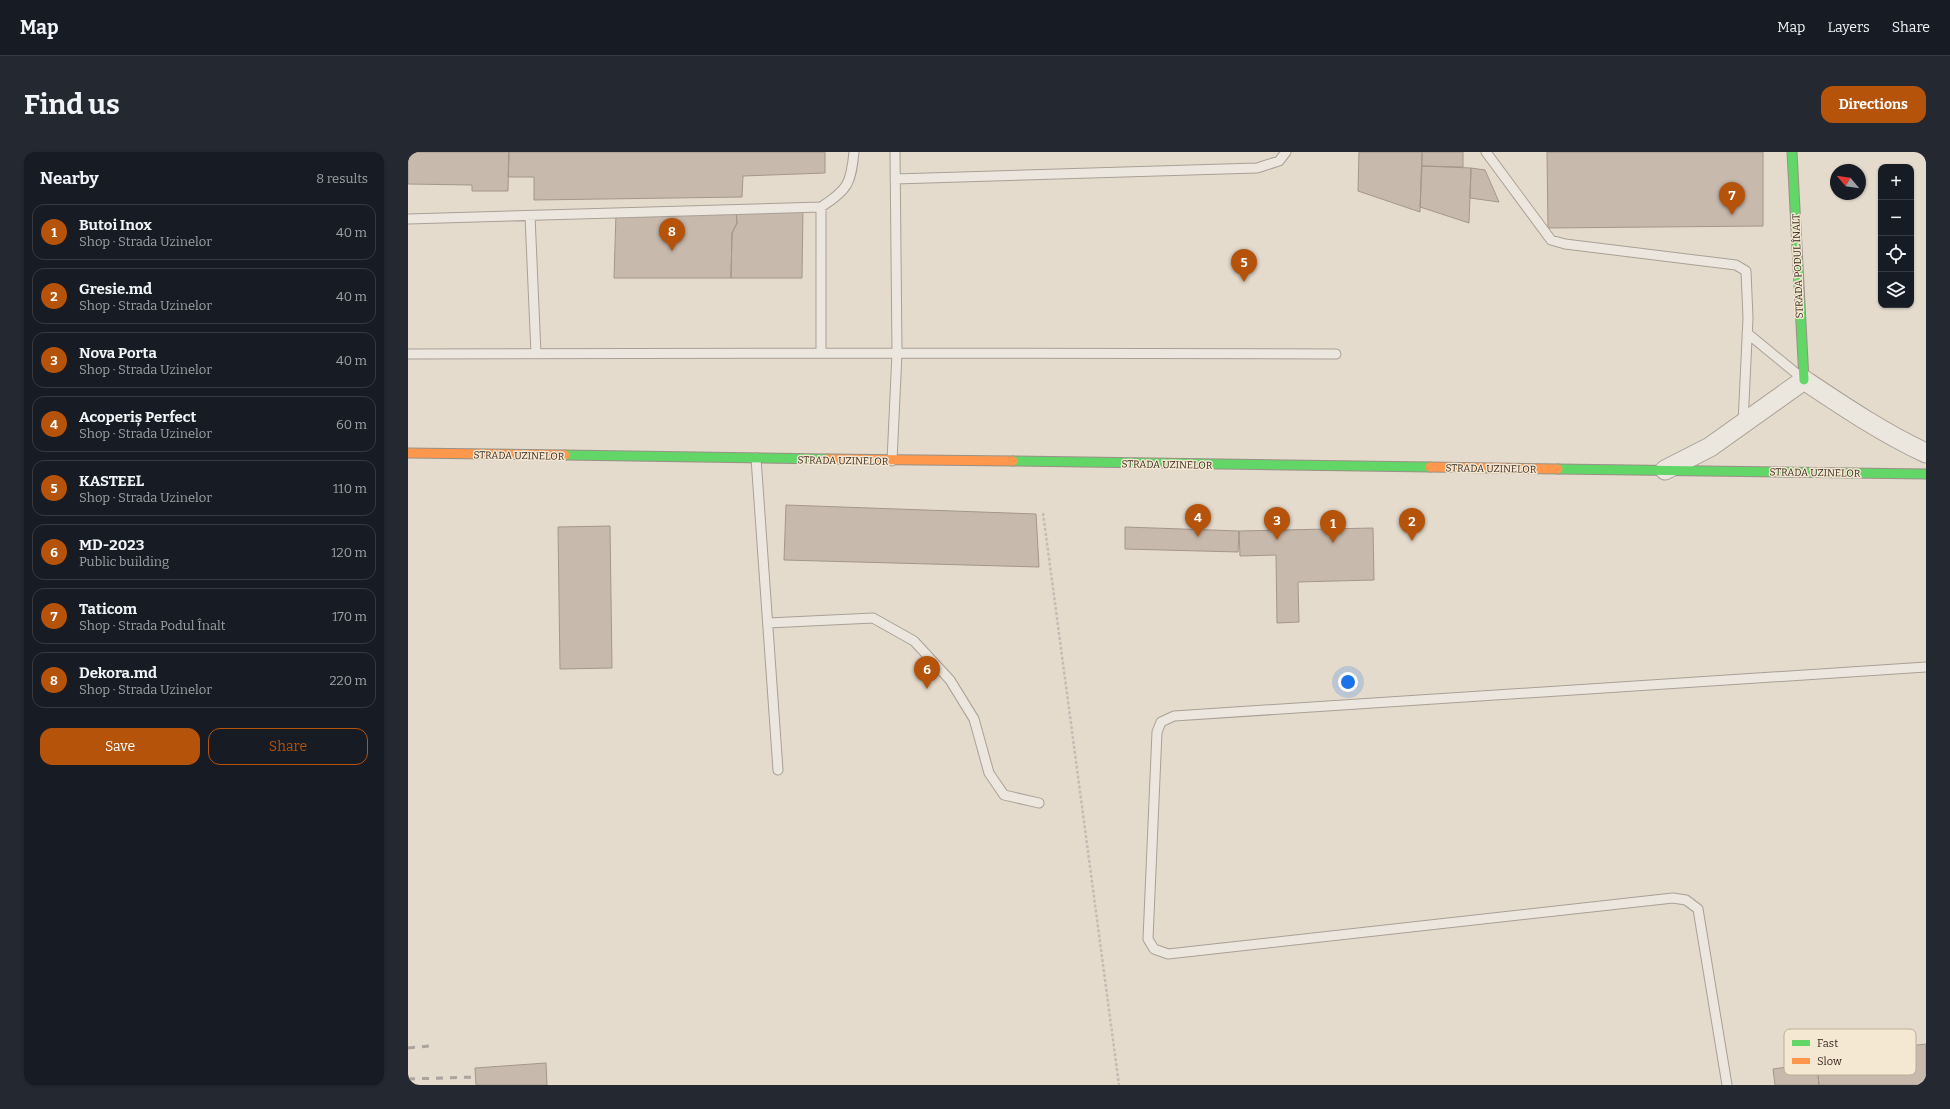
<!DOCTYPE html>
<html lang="en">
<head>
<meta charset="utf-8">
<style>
	:root { --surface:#171b24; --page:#242831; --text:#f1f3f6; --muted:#9ea1a6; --line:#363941; --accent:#b45309 }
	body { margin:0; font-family:Bitter,serif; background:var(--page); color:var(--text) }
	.controls { position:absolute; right:12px; top:12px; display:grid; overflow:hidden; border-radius:8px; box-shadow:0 1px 3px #0004 }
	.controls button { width:36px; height:36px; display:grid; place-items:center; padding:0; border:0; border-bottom:1px solid var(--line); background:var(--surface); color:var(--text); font:20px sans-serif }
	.compass { position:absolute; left:1422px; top:12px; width:36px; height:36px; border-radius:50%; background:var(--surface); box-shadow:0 1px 3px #0004; rotate:299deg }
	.you { position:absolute; left:940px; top:530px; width:14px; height:14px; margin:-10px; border:3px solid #fff; border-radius:50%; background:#1a73e8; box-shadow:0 0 0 6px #1a73e833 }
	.badge { display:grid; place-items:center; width:26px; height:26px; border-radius:50%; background:var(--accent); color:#fff; font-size:13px; font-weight:700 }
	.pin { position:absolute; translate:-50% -33px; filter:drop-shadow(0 1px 2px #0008) }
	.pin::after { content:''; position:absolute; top:21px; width:14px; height:12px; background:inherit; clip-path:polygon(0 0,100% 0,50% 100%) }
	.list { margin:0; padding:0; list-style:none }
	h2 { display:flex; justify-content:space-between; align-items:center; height:52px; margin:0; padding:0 16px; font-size:17px }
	h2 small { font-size:13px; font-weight:400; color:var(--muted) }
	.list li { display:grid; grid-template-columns:26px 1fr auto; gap:12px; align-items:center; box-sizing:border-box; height:56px; margin:0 8px 8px; padding:0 8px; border:1px solid var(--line); border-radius:12px }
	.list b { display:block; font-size:15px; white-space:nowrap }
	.list p { margin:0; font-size:13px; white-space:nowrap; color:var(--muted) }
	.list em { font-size:13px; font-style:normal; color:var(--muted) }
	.actions { display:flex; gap:8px; padding:12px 16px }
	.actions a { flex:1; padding:9px 0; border:1px solid var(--accent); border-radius:12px; text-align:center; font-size:14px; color:var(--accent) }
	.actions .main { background:var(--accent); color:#fff }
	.icon { flex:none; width:22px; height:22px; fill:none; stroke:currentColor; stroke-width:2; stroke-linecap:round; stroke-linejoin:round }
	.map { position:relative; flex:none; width:1518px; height:933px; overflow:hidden; border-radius:12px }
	header { display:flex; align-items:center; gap:24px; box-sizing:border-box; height:56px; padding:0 20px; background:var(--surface); border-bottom:1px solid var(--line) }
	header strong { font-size:19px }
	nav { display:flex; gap:22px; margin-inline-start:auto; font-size:14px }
	.intro { display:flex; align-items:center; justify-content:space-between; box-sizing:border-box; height:96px; padding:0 24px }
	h1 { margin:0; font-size:28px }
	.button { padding:10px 18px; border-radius:12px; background:var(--accent); color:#fff; font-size:14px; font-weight:700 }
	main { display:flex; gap:24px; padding:0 24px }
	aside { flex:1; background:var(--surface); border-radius:12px; box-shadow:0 1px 3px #0004 }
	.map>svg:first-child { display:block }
	.building { fill:#c8b9ad; stroke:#a4968c }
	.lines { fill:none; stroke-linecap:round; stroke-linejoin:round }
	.lane-casing { stroke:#a9a096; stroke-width:11 }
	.street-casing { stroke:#a9a096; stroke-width:21 }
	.fast-casing { stroke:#999086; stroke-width:11 }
	.slow-casing { stroke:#999086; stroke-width:11 }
	.path { stroke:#c5bdb5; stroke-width:2.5; stroke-dasharray:3 2; stroke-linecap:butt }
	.lane { stroke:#ece7de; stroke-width:9 }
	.street { stroke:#ece7de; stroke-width:19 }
	.fast { stroke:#63d668; stroke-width:9 }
	.slow { stroke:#ff974d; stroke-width:9 }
	.rail { stroke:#aca59e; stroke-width:3; stroke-dasharray:7 7; stroke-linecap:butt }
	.labels { text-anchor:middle; stroke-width:3; stroke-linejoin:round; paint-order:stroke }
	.street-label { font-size:10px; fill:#38281e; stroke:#f5e8d2 }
	.key { fill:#f5e8d2; stroke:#bcae9c; stroke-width:1 }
	.key-label { font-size:11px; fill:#38281e }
</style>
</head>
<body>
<header>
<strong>Map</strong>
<nav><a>Map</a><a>Layers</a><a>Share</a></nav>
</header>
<div class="intro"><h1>Find us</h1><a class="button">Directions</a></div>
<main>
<aside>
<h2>Nearby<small>8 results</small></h2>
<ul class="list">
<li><span class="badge">1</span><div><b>Butoi Inox</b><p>Shop · Strada Uzinelor</p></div><em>40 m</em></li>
<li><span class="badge">2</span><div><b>Gresie.md</b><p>Shop · Strada Uzinelor</p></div><em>40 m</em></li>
<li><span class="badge">3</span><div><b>Nova Porta</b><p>Shop · Strada Uzinelor</p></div><em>40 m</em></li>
<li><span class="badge">4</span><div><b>Acoperiș Perfect</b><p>Shop · Strada Uzinelor</p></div><em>60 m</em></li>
<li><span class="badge">5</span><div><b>KASTEEL</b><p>Shop · Strada Uzinelor</p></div><em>110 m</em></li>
<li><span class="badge">6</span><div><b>MD-2023</b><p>Public building</p></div><em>120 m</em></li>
<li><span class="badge">7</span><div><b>Taticom</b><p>Shop · Strada Podul Înalt</p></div><em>170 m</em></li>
<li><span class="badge">8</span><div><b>Dekora.md</b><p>Shop · Strada Uzinelor</p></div><em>220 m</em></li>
</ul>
<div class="actions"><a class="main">Save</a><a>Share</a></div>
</aside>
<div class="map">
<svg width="1518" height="933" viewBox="0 0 1518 933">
	<rect width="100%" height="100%" fill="#e4dbcd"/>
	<!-- building -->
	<path class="building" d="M0,0H101L100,39H64V33L0,32Z
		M101,0H417V21L335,24L334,45L126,48V25H100Z
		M951,0H1014L1012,60L950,39Z
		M1014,0H1055V15L1014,14Z
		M1139,0H1355V74L1140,76Z
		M1014,14L1063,16L1061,71L1012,55Z
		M1063,16L1077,18L1091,50L1062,46Z
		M395,55L394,126H323L324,81L329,71L328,58Z
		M328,58L329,71L324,81L323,126H206L208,61Z
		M378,353L628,362L631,415L376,408Z
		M202,374L204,516L152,517L150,375Z
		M717,375L831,379L830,400L717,397Z
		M965,376L966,428L890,430L891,470L869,471L868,403L832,404L831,379Z
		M1518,892V933H1411L1408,905Z
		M138,911L139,933H68L67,916Z
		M1409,911L1411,933H1367L1365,917Z"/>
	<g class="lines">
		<!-- lane casing -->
		<g class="lane-casing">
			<path id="lane" d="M487,0L489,201L928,202
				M1078,0L1143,88L1157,92L1328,113L1338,119L1340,166L1335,271
				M487,27L849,16L871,9L878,0
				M122,64L128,202
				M0,67L413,55C440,38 443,31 446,0
				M1339,181L1394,226
				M413,201V55
				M0,202L489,201L484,309
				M348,306L370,618
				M360,471L465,466L506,489L542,528L566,567L581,621L596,643L631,651
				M1319,933L1290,757L1278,748L1265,746L760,802L746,797L740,787L749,580L753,570L766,564L1518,515"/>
		</g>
		<!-- street casing -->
		<g class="street-casing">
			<path id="street" d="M1257,318L1302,295L1396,228C1435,254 1475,281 1518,301"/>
		</g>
		<!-- fast casing -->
		<g class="fast-casing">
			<path id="fast" d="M1384,0L1396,228
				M157,303L420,307
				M605,309L1022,315
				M1150,317L1518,322"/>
		</g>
		<!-- slow casing -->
		<g class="slow-casing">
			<path id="slow" d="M0,301L157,303
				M420,307L605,309
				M1022,315L1150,317"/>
		</g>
		<!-- path -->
		<path class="path" d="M635,361L711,933"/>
		<!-- lane -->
		<use href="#lane" class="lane"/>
		<!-- street -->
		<use href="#street" class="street"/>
		<!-- fast -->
		<use href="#fast" class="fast"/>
		<!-- slow -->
		<use href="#slow" class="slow"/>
		<!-- rail -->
		<path class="rail" d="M0,896L22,894
			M0,927L68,925"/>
	</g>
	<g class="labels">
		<!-- street labels -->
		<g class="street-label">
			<text transform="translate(1389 114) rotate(-92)" y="4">STRADA PODUL ÎNALT</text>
			<text transform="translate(111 303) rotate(1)" y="4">STRADA UZINELOR</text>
			<text transform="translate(435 308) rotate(1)" y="4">STRADA UZINELOR</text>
			<text transform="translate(759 312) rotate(1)" y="4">STRADA UZINELOR</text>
			<text transform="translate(1083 316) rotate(1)" y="4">STRADA UZINELOR</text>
			<text transform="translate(1407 320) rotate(1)" y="4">STRADA UZINELOR</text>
		</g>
	</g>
	<!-- legend -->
	<rect x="1376" y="877" width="132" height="46" rx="6" class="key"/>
	<rect x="1384" y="888" width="18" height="6" fill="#63d668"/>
	<rect x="1384" y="906" width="18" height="6" fill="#ff974d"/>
	<g class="key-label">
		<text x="1409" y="895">Fast</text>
		<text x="1409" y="913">Slow</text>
	</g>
</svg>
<div class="controls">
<button>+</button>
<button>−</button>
<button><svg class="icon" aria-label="locate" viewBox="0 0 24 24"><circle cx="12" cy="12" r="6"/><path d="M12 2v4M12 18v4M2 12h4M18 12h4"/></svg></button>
<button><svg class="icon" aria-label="layers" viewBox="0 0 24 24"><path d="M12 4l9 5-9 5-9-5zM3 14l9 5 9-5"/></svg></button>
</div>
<svg class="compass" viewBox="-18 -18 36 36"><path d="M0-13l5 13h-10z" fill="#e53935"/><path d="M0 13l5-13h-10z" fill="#9ea1a6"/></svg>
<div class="you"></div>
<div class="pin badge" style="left:925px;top:391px">1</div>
<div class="pin badge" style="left:1004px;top:389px">2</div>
<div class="pin badge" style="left:869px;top:388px">3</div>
<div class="pin badge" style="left:790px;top:385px">4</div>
<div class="pin badge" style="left:836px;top:130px">5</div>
<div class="pin badge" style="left:519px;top:537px">6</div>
<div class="pin badge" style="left:1324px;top:63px">7</div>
<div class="pin badge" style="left:264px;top:99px">8</div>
</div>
</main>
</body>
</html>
